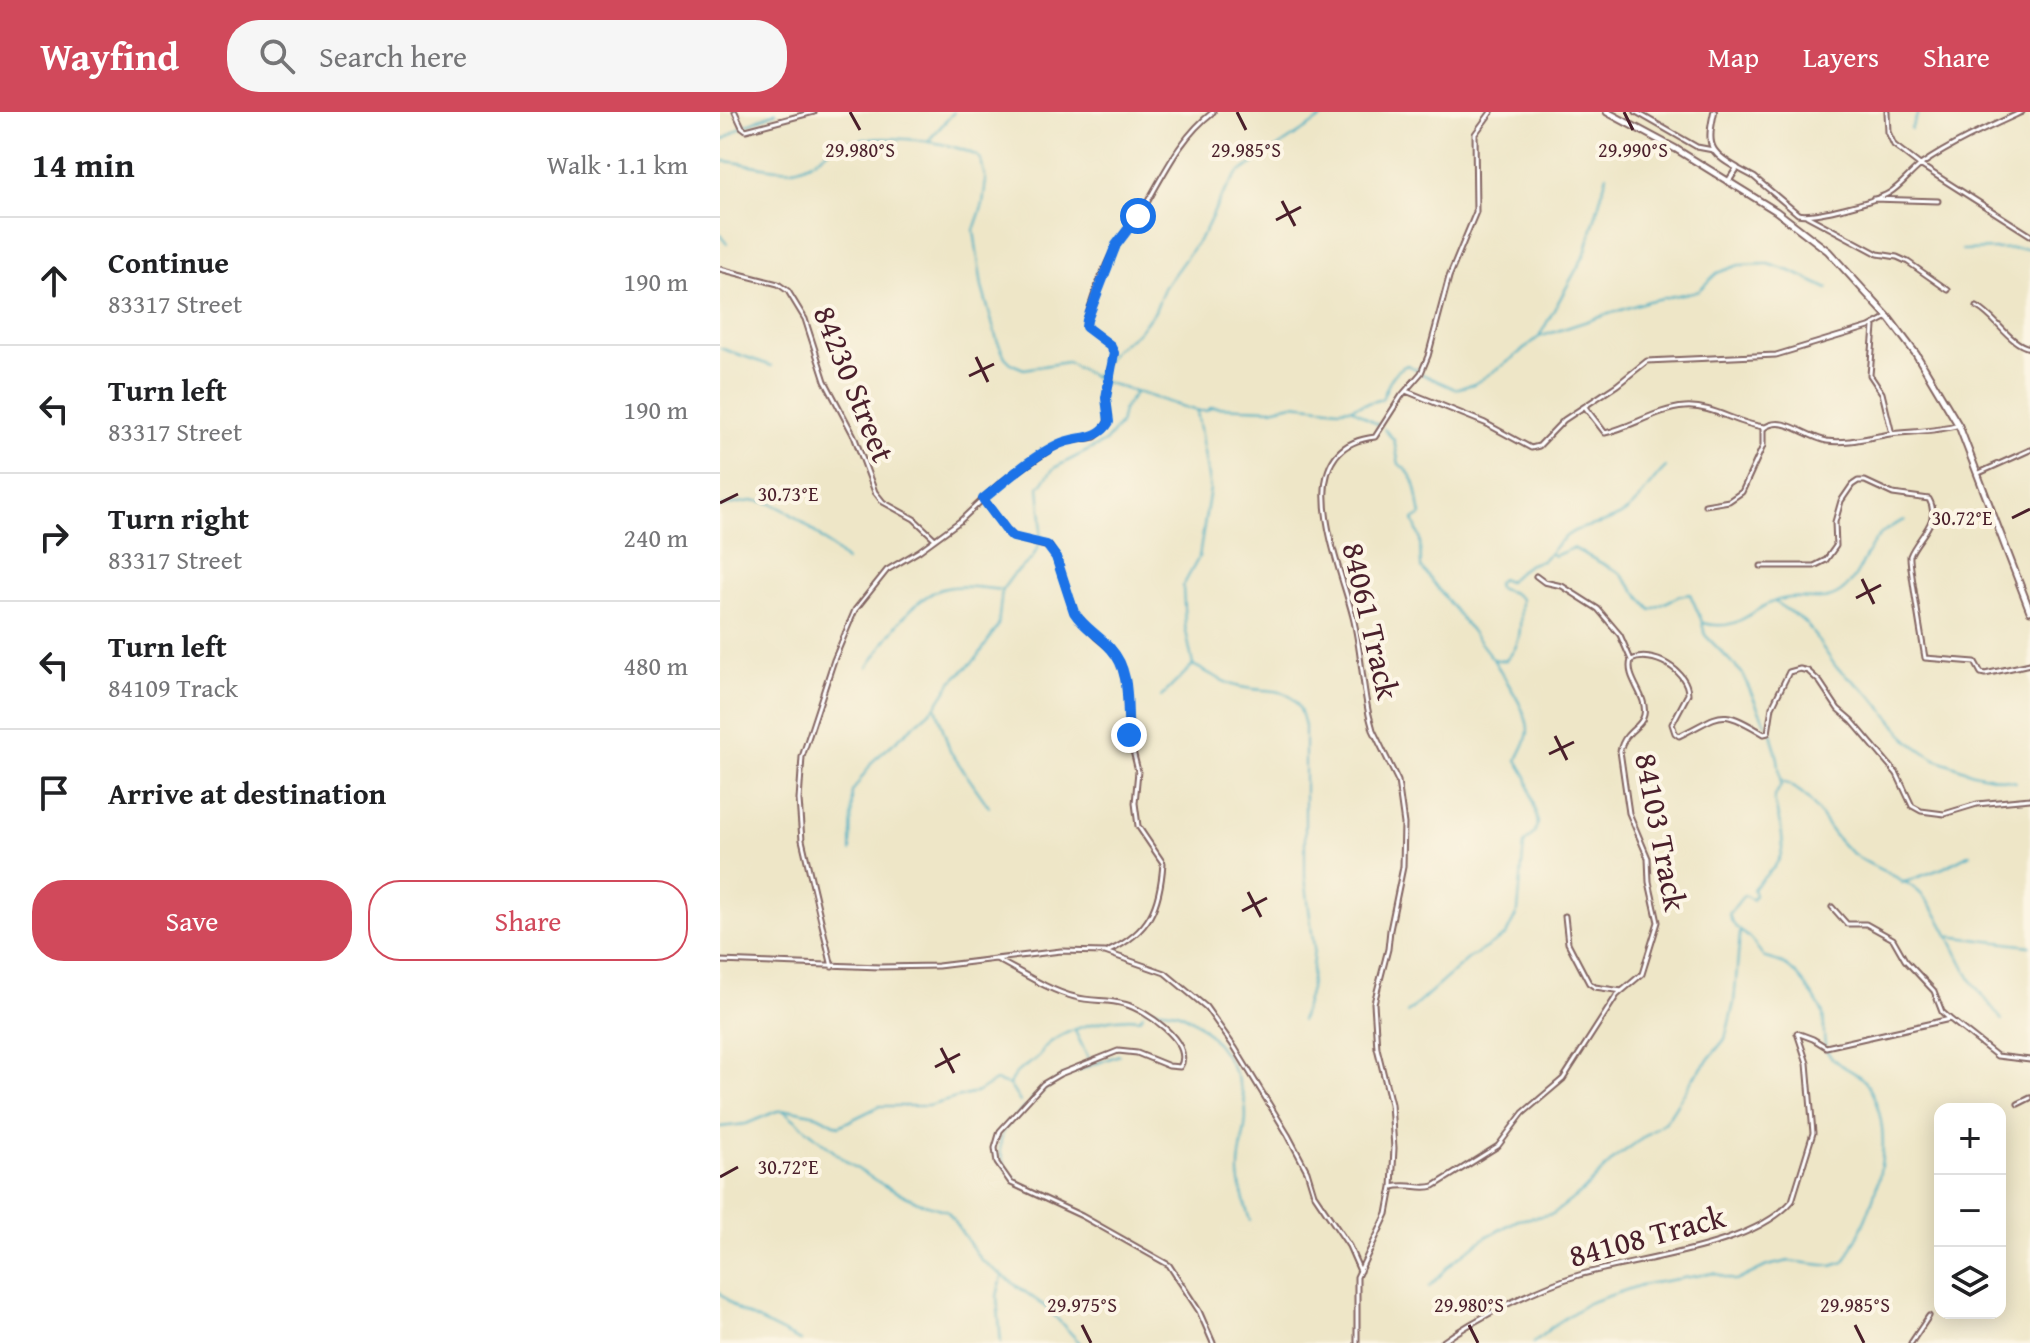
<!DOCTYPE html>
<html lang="en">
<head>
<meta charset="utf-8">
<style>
	:root { --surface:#fff; --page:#f6f6f6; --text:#202124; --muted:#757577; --line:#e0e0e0; --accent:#d1495b }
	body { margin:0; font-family:"Gentium Book Plus",serif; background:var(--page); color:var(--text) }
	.controls { position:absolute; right:24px; bottom:24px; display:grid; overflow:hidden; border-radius:16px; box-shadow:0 4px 20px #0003 }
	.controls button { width:72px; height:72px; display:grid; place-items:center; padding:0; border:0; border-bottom:2px solid var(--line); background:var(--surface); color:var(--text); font:40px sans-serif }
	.stop { position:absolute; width:24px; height:24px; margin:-18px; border:6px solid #1a73e8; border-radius:50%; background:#fff }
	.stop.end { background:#1a73e8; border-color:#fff; box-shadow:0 2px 8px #0008 }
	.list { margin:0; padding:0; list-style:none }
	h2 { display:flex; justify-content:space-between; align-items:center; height:104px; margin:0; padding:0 32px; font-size:34px }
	h2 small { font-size:26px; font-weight:400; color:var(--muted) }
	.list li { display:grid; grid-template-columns:52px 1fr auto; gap:24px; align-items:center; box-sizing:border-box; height:128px; padding:0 32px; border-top:2px solid var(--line) }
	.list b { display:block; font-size:30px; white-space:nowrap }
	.list p { margin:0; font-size:26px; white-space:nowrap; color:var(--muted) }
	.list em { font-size:26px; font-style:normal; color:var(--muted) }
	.actions { display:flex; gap:16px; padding:24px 32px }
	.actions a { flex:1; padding:18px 0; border:2px solid var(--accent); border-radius:32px; text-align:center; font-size:28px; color:var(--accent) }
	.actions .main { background:var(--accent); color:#fff }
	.icon { flex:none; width:44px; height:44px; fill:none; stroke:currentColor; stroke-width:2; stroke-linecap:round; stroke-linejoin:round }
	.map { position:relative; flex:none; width:1310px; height:1231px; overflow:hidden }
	header { display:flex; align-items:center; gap:48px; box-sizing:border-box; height:112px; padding:0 40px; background:var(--accent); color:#fff }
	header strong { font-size:38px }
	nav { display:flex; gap:44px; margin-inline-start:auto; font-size:28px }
	.search { width:560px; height:72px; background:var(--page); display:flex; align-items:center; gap:20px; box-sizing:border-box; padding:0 28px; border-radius:32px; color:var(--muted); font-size:30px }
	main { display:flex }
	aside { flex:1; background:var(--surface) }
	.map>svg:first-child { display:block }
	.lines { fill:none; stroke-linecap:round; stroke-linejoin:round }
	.stream { stroke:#43acc2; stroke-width:2 }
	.minor-casing { stroke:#836562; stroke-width:7 }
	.tertiary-casing { stroke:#836562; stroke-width:8 }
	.secondary-casing { stroke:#836562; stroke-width:9 }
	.minor { stroke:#fff; stroke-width:3 }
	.tertiary { stroke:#fff; stroke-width:4 }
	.secondary { stroke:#fff; stroke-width:5 }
	.route { stroke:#1a73e8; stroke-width:10 }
	.ticks { fill:none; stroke:#4a1f2b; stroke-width:3 }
	.labels { text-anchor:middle; stroke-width:8; stroke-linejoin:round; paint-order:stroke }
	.street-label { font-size:32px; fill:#4a1f2b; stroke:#fcf5e5 }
	.ticks-label { font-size:20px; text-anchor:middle; fill:#4a1f2b; stroke:#fcf5e5; stroke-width:8; stroke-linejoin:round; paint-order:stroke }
</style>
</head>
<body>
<header>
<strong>Wayfind</strong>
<div class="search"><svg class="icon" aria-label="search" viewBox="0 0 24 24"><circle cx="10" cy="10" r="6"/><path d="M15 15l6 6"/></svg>Search here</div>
<nav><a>Map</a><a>Layers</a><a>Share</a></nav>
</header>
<main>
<aside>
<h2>14 min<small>Walk · 1.1 km</small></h2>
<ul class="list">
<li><svg class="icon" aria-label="ahead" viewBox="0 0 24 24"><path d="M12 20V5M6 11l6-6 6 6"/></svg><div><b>Continue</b><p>83317 Street</p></div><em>190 m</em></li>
<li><svg class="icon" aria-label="left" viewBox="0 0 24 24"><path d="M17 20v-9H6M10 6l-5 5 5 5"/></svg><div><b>Turn left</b><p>83317 Street</p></div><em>190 m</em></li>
<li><svg class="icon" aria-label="right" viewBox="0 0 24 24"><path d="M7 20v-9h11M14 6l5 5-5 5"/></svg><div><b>Turn right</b><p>83317 Street</p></div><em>240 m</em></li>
<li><svg class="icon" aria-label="left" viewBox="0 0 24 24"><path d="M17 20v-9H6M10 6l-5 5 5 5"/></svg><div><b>Turn left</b><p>84109 Track</p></div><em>480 m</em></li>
<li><svg class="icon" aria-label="arrive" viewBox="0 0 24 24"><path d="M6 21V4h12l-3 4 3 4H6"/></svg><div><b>Arrive at destination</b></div></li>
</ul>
<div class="actions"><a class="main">Save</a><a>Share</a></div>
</aside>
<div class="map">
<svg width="1310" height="1231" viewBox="0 0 1310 1231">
	<rect width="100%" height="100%" fill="#fcf5e5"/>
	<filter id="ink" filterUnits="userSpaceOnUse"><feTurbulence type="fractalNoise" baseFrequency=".0125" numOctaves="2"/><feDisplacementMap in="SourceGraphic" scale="16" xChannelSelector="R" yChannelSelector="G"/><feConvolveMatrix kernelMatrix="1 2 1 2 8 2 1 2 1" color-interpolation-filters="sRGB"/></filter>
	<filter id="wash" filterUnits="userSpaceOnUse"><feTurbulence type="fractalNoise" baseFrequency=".006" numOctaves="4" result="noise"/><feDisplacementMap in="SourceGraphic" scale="32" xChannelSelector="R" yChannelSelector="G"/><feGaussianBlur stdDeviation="1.8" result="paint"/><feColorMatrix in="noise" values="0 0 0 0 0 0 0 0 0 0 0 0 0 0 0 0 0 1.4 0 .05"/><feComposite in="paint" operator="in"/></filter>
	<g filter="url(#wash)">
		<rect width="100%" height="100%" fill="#eee6c7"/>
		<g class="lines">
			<!-- stream -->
			<path class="stream" d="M1191,17L1199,0
				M208,29L234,0
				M0,30L22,15L56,0
				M0,49C20,49 56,60 73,57C90,55 102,41 116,34C147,19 232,27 260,46L266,68L263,92L254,118L262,175L277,228L285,245L292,252L304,257L347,250L381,269L477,299H486L492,295L552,297L573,292L619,297L631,296L660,314
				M0,123L7,132
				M1242,138L1310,136
				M820,223L865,142L887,63
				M0,236L52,254
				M702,262L735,277L754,272L785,252L819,225L928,189L978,179L997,161L1019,153L1048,152L1073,160L1108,177
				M375,264L393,239L418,220L435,199L444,176L485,119L500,87L517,62L611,0
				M633,295L662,287C669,272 671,260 687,253L700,259
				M477,299L490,377L479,445L463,474L465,514L473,553C486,559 500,569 513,573C549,585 576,565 585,615V765L594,836L590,877L581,909
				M664,317L674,328L679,352C699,366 696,381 701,403L693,408L700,426L701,455L773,547L785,549C805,531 799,510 801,487L793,481L778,476L777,471L781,467L788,470C798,461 805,451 822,449L830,441L834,444L853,436L900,461L931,498L959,484L970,482L981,507L985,523L1022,561L1046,613
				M0,395C12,393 25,388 38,389C65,389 107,431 126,449
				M320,429L322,407L319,375L334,356L385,330L400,312L403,298L415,281
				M830,441C857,407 866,421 899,404C919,394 929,370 946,355
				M1055,490L1086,511L1116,555L1151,583L1189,629L1213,646L1253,661L1296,670
				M983,511C1024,522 1033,490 1068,486C1088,484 1103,493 1121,480C1139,466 1143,445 1155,429C1163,418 1173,413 1185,408
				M148,555C166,529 185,495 214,480C233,470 262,476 282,478
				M441,585L473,553
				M216,595L230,639L269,695
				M1061,669C1099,685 1097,707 1124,734C1146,756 1181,762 1202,783C1224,807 1235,841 1252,869C1261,882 1272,895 1282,908
				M131,739L132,680L153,649L216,594L232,569L257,546L278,514L282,478L293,463L312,447L319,433
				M1182,771L1223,756L1250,742
				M1228,824L1310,834
				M425,897C437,898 451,897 462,902C494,917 519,959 525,992C529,1016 518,1037 519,1060C519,1076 526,1094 530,1109
				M687,901L748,847L786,823L798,799L804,732L814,721L818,711L807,665L797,648C801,638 808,629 808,618C808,599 783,564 773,547
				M355,919L369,948
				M290,974L300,990
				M311,988L343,964L399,943
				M64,999L128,1051L163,1073L198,1090L227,1099L261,1148L326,1195L360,1231
				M296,1004L305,995
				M289,1011C273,1032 281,1054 298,1070
				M0,1015L26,1012L57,999L72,998L97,1003L119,1014L160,994H208L258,980L275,969L289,973C293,960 304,955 315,948C321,945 321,938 326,934C346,916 394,903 420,907L423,902
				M709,1175L734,1149L766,1125L798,1108L833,1102L863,1079L895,1046L946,1009L974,965L1005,927L1014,891L1020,821
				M0,1181L18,1198L80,1229
				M281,1231L277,1184L282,1165
				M813,1231L833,1214L868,1191L921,1173L994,1161L1016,1169L1047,1154L1069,1149L1112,1154L1124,1150C1153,1100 1180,1031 1149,975C1140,958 1115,956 1107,939C1102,928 1105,915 1103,903C1102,896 1098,893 1095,887C1082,867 1070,850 1045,846C1039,839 1033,829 1027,824C1018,817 1012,814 1009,802L1024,783L1032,788L1035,783L1033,777C1039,769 1048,762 1055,754C1071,732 1057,709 1054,686L1061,673L1058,647L1051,621"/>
		</g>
	</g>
	<g filter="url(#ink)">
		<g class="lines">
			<!-- minor casing -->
			<g class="minor-casing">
				<path id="minor" d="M15,0L22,15L26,18L94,0
					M916,0L977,35L993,38
					M1167,0L1168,20L1174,33L1200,53L1310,123
					M1017,56L1034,65L1078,102C1093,106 1155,89 1169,81C1181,74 1190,61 1202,52C1233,31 1267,16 1302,0
					M1153,87L1218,89
					M1087,104L1158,142L1177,145L1188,150L1228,178
					M0,157L58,172L68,179L85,207L105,269L134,324L155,380L163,390L194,407L215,427
					M1257,195C1276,205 1289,232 1310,236
					M1154,215L1150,263L1162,281L1172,322
					M686,279L765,311L811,336L819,334L844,308L897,273L927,249L1056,243L1149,215L1168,205
					M865,295L885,321C912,315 937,297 965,295C994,293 1017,313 1045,315
					M1259,361L1310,338
					M263,387L286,418L293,425L330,435L336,445L354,500L376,525L391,537L401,552L406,572L409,623L418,659L415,691L418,714L443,751C440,794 430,820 389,839
					M985,393L1009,389L1022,380L1043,334V317C1062,301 1085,325 1107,329C1127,332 1150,325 1170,322C1193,319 1216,320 1239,313
					M1041,454H1094L1106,448L1116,434L1115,410L1121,389L1132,373L1138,369H1145L1173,382L1209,387C1222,410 1197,425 1190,444C1189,450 1203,534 1205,546L1255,550L1261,561L1265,562L1310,552
					M816,464L824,470L842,474L878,497L900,523L911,548
					M1112,795L1127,812H1146L1173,827L1185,848L1214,879L1222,900L1230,907
					M845,804L848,831L869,871L875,875L902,879
					M276,847C301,860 328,878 355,885C371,890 388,887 404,892C424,897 475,931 460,955L449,954L417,941L398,939L340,962L323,972L280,1019L275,1036L277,1051L291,1071L362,1104L449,1153L479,1199L493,1231
					M0,849L160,855L218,854L341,839L385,840L445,861L486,895L515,936L568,1023L587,1059L594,1082L629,1134L640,1159
					M112,855L82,728L79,688L82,645L114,548L135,498L167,458L199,439L240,409L278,373L329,338L344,330L375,325L385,316L389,304L386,286L394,241L390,233L366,215C369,191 386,150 399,129C408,115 420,103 428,89C447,56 462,24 493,0
					M1077,921L1093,927L1106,935L1230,907L1277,944L1310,948
					M1298,992L1310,986
					M672,1075L674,1036L671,992L657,936L654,891L668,837L670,818L683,755L684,712L678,669L653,618L649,603C642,571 641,537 633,505C621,454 565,335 655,325L682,283L701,261L708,244L729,165L756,100L755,22L771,0
					M637,1231V1165L667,1102L672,1075C690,1071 701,1078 714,1074L778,1034L803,1001L843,967L897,883L922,862L938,810L929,770L928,746L909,701L900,639C905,617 921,617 924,603C928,583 905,567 911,548C932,538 968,558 968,582L952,612L955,621L959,624C1003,603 998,594 1044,622L1048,621L1052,595L1069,560L1080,557L1088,559L1100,570L1118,597L1132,609L1177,662L1192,694L1201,699L1224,702L1257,692L1310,687
					M721,1231C756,1206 818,1175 859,1163C919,1146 1032,1136 1072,1089L1093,1021L1087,951L1077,921
					M1191,1231L1209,1204"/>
			</g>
			<!-- tertiary casing -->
			<g class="tertiary-casing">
				<path id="tertiary" d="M994,0C987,32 988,40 1017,56L1008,70"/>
			</g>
			<!-- secondary casing -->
			<g class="secondary-casing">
				<path id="secondary" d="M887,0L956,37L1056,99L1108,139L1168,205L1196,242L1239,314L1310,499"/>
			</g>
			<!-- minor -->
			<use href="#minor" class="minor"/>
			<!-- tertiary -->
			<use href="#tertiary" class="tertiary"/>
			<!-- secondary -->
			<use href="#secondary" class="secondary"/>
		</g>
	</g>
	<g class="lines" filter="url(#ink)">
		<!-- route -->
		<path class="route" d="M409,623C406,594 412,560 391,537C379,523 364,516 354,500L336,445L327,433L293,425L286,418L263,387C287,368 311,345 339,332C358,323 377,330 389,310L386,286L394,241L390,233L366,215L367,208L396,133L418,104"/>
	</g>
	<!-- ticks -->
	<path class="ticks" d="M130,0L140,18M517,0L526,18M904,0L913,18M562,89L575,114M556,108L581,95M256,245L268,270M249,264L274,252M0,391L18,382M1292,406L1310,397M1142,467L1154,492M1136,486L1161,473M835,624L847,648M829,642L854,630M528,780L541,805M522,799L547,786M221,936L234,961M215,955L240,942M0,1065L18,1055M362,1213L371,1231M749,1213L758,1231M1135,1213L1144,1231"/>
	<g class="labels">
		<!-- street labels -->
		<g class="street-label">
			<text transform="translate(134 272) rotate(68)" y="11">84230 Street</text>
			<text transform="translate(651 509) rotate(77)" y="11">84061 Track</text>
			<text transform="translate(941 720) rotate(79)" y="11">84103 Track</text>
			<text transform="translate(927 1124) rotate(-15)" y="11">84108 Track</text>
		</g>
	</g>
	<g class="ticks-label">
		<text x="140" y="45">29.980°S</text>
		<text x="526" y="45">29.985°S</text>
		<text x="913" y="45">29.990°S</text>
		<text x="68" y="389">30.73°E</text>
		<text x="1242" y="413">30.72°E</text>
		<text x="68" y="1062">30.72°E</text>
		<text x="362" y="1200">29.975°S</text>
		<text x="749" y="1200">29.980°S</text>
		<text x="1135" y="1200">29.985°S</text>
	</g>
</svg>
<div class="controls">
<button>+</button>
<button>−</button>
<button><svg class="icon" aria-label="layers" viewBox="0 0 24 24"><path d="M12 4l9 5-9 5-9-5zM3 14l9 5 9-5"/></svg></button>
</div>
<div class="stop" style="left:418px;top:104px"></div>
<div class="stop end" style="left:409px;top:623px"></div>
</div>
</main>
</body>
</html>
